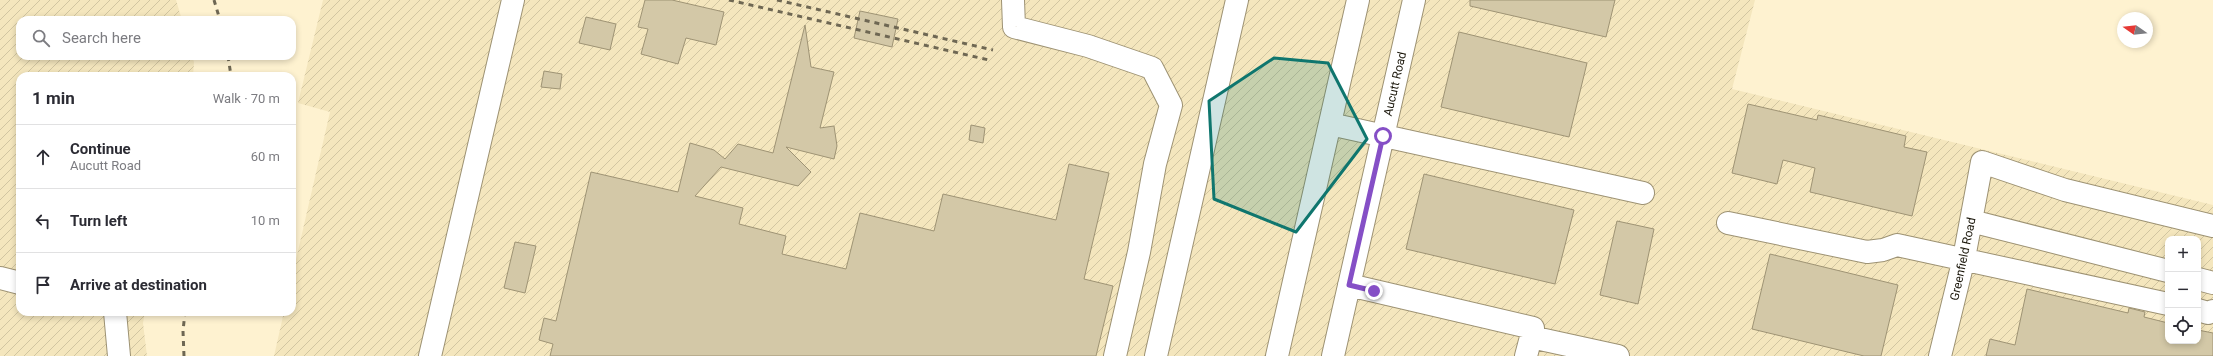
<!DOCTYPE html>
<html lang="en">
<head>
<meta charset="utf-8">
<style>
	:root { --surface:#fff; --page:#f7f7f7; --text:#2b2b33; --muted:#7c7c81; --line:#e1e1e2 }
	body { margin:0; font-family:Roboto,sans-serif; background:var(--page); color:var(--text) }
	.controls { position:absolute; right:12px; bottom:12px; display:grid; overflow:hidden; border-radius:8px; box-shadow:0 2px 6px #0003 }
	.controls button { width:36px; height:36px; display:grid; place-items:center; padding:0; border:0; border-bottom:1px solid var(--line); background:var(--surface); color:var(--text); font:20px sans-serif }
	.compass { position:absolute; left:2117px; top:12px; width:36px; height:36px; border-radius:50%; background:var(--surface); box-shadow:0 2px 6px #0003; rotate:284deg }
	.stop { position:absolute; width:12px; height:12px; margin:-9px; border:3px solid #854fc6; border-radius:50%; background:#fff }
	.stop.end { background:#854fc6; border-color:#fff; box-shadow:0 1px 4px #0008 }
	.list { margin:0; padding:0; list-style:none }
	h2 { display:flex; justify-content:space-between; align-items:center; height:52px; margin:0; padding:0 16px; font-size:17px }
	h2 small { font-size:13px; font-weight:400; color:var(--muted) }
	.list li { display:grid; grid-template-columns:26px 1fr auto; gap:12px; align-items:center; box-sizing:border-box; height:64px; padding:0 16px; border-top:1px solid var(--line) }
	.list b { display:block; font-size:15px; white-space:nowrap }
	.list p { margin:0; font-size:13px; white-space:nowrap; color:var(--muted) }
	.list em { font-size:13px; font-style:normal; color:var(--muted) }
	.icon { flex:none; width:22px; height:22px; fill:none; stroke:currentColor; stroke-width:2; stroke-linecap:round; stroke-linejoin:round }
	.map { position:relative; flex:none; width:2213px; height:356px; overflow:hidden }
	.search { position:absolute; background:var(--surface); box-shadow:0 2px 6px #0003; left:16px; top:16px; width:280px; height:44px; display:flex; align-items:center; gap:10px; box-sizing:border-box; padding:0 14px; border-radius:12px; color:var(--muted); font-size:15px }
	.panel { position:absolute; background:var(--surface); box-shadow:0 2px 6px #0003; left:16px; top:72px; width:280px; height:244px; border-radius:12px }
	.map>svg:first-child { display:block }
	.industrial { fill:url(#industrial-furrows); fill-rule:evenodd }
	.building { fill:#d3c8a7; stroke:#9e9374 }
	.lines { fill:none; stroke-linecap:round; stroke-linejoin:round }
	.minor-casing { stroke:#9d9273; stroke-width:24 }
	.minor { stroke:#fff; stroke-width:22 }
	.rail { stroke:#6e6753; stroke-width:3; stroke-dasharray:5 5; stroke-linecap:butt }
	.route { stroke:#854fc6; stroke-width:5 }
	.marked { fill:#0f766e; fill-opacity:0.2; stroke:#0f766e; stroke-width:3; stroke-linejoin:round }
	.labels { text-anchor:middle; stroke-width:3.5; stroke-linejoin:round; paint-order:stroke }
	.street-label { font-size:12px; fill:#1a160a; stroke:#fff }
</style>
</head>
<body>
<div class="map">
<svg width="2213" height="356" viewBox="0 0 2213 356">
	<defs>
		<pattern id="industrial-furrows" width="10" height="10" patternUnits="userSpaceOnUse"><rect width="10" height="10" fill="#f4e6bd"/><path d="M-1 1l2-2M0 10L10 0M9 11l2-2" fill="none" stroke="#d1c5a1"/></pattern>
	</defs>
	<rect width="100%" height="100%" fill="#fef2d0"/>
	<!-- industrial -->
	<path class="industrial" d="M0,0H176L182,20H20V56H192L194,62L193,76H20V312H145L143,323L147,356H0Z
		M323,0H1755L1732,89L2213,205V356H274L284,312H292V277L330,112L298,103ZM2168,239H2198V341H2168Z"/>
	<!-- building -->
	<path class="building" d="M645,0H672L724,12L716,45L686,38L678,64L641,54L648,29L638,27Z
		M1470,0H1615L1606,37L1470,6Z
		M860,11L898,19L892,47L854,38Z
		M586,17L616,24L610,50L579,43Z
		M805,25L811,67L834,72L820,128L834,126L837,146L834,159L786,147L811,172L798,186L721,167L695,196L743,208L739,224L786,236L782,254L846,269L860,213L934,231L943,194L1056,220L1069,164L1109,173L1084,279L1113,286L1096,356H550L553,344L539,340L544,318L556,321L591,172L678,192L690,143L714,150L725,159L738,144L773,153Z
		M1459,32L1587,63L1569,137L1441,107Z
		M544,71L562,74L560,89L541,87Z
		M1748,104L1817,120L1818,115L1906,136L1904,147L1927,152L1912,216L1810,192L1815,168L1783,160L1777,184L1732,173Z
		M971,125L985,128L983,143L969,140Z
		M1424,174L1574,210L1555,284L1406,249Z
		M1617,221L1654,229L1638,304L1600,295Z
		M515,242L536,246L525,293L504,288Z
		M1770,254L1898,285L1881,356H1864L1752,329Z
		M2027,289L2128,313L2129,308L2145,312L2144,317L2168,323V341H2198V330L2213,333V356H1986L1990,339L2015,345Z"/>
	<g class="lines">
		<!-- minor casing -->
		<g class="minor-casing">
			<path id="minor" d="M1013,0L1014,27L1088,46L1152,68L1171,105L1155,164L1139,252L1115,356
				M1330,124L1643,193
				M1971,221L2168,271
				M1728,223L1867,252L1883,250L1897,245L2168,304
				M0,278L20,283
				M2198,279L2213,283
				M1349,285L1533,328L1531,337
				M2198,310L2208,313L2213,311
				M115,312L119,356
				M430,356L513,0
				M1156,356L1237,0
				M1277,356L1358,0
				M1333,356L1414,0
				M1526,356L1531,337L1618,356
				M1940,356L1964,258L1982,162L2065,190L2213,226"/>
		</g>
		<!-- minor -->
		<use href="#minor" class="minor"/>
		<!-- rail -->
		<path class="rail" d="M214,0L220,20
			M729,0L989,60
			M777,0L993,50
			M228,56L231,76
			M184,356L183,331L185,312"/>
	</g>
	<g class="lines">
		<!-- route -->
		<path class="route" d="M1374,291L1349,285L1383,136"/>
	</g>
	<!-- marked area -->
	<path class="marked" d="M1274,58L1328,63L1367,139L1296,232L1214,199L1209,101Z"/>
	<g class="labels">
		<!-- street labels -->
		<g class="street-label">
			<text transform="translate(1395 84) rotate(-77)" y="4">Aucutt Road</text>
			<text transform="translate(1963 259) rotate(-78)" y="4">Greenfield Road</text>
		</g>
	</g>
</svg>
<div class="controls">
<button>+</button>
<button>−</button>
<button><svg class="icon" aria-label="locate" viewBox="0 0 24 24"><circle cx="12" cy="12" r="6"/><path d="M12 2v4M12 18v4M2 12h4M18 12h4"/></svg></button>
</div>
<svg class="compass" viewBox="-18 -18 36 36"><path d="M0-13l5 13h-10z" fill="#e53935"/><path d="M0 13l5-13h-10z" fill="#7c7c81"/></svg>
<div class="stop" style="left:1383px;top:136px"></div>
<div class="stop end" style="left:1374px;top:291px"></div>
<div class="search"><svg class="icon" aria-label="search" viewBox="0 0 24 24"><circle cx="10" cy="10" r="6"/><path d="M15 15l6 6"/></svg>Search here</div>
<section class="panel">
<h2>1 min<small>Walk · 70 m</small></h2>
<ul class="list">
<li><svg class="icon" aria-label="ahead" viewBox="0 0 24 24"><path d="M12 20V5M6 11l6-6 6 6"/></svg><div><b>Continue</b><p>Aucutt Road</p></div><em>60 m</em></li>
<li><svg class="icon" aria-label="left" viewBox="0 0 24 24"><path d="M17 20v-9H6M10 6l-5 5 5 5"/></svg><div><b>Turn left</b></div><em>10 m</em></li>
<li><svg class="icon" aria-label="arrive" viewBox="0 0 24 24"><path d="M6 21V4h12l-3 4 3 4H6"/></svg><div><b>Arrive at destination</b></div></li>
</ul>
</section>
</div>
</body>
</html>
